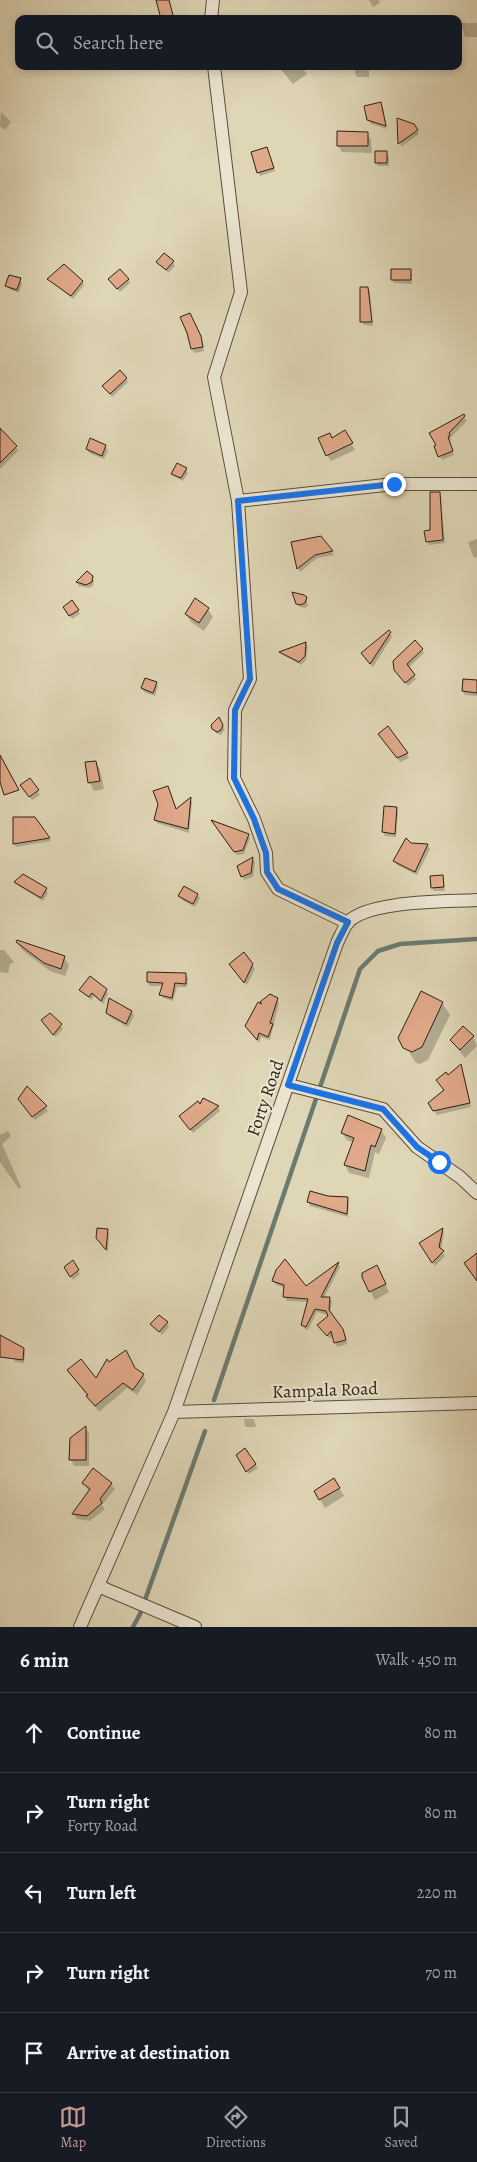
<!DOCTYPE html>
<html lang="en">
<head>
<meta charset="utf-8">
<style>
	:root { --surface:#171b24; --page:#20242c; --text:#f1f3f6; --muted:#9ea1a6; --line:#363941; --accent:#c59692 }
	body { margin:0; font-family:Alegreya,serif; background:var(--page); color:var(--text) }
	.stop { position:absolute; width:15px; height:15px; margin:-11px; border:4px solid #1a73e8; border-radius:50%; background:#fff }
	.stop.end { background:#1a73e8; border-color:#fff; box-shadow:0 1px 5px #0008 }
	.list { margin:0; padding:0; list-style:none }
	h2 { display:flex; justify-content:space-between; align-items:center; height:65px; margin:0; padding:0 20px; font-size:21px }
	h2 small { font-size:16px; font-weight:400; color:var(--muted) }
	.list li { display:grid; grid-template-columns:32px 1fr auto; gap:15px; align-items:center; box-sizing:border-box; height:80px; padding:0 20px; border-top:1px solid var(--line) }
	.list b { display:block; font-size:19px; white-space:nowrap }
	.list p { margin:0; font-size:16px; white-space:nowrap; color:var(--muted) }
	.list em { font-size:16px; font-style:normal; color:var(--muted) }
	.icon { flex:none; width:28px; height:28px; fill:none; stroke:currentColor; stroke-width:2; stroke-linecap:round; stroke-linejoin:round }
	.map { position:relative; flex:none; width:477px; height:1627px; overflow:hidden }
	.search { position:absolute; background:var(--surface); box-shadow:0 2px 8px #0003; left:15px; right:15px; top:15px; height:55px; display:flex; align-items:center; gap:12px; box-sizing:border-box; padding:0 18px; border-radius:10px; color:var(--muted); font-size:19px }
	.sheet { height:465px; background:var(--surface) }
	nav { display:flex; justify-content:space-around; align-items:center; box-sizing:border-box; height:70px; border-top:1px solid var(--line); background:var(--surface); font-size:14px; color:var(--muted) }
	nav a { display:grid; justify-items:center; gap:2px }
	nav .on { color:var(--accent) }
	.map>svg:first-child { display:block }
	.shadow { fill:#0003 }
	.lines { fill:none; stroke-linecap:round; stroke-linejoin:round }
	.stream { stroke:#6b7b71; stroke-width:4.5 }
	.building { fill:#e0a98a; stroke:#2e1f13 }
	.minor-casing { stroke:#5a4d3c; stroke-width:14 }
	.minor { stroke:#eae4d0; stroke-width:12 }
	.route { stroke:#1a73e8; stroke-width:6 }
	.labels { text-anchor:middle; stroke-width:4; stroke-linejoin:round; paint-order:stroke }
	.street-label { font-size:18px; fill:#2e1f13; stroke:#eae4d0 }
</style>
</head>
<body>
<div class="map">
<svg width="477" height="1627" viewBox="0 0 477 1627">
	<rect width="100%" height="100%" fill="#dfd6b6"/>
	<filter id="stains"><feTurbulence type="fractalNoise" baseFrequency=".004" numOctaves="4"/><feColorMatrix values="0 0 0 0 .2 0 0 0 0 .09 0 0 0 0 .02 0 0 0 .5 -.17"/></filter>
	<radialGradient id="worn" r=".72"><stop offset=".6" stop-color="#630" stop-opacity="0"/><stop offset="1" stop-color="#630" stop-opacity=".3"/></radialGradient>
	<!-- shadow -->
	<path class="shadow" d="M369,0H379L380,3L373,7Z
		M89,15L92,19H84Z
		M461,23H477V37H465Z
		M278,66H301L307,74L293,84Z
		M355,66H369V77H357L355,73Z
		M381,104L383,108L387,129L371,124L368,120Z
		M1,112L11,122L5,130L0,126Z
		M398,120L417,130L419,134L401,147Z
		M367,133L371,140L372,153L342,152L338,145Z
		M267,148L275,171L260,176L258,172Z
		M387,153L389,156V166H378L376,162Z
		M158,262H173L175,266L168,273Z
		M410,271L412,274V284L394,283L392,279Z
		M49,279L82,281L84,285L73,299Z
		M128,279L130,283L120,292L112,283Z
		M20,280L22,283L19,293L9,289L7,286Z
		M368,288L370,292L373,326L364,325L362,322Z
		M192,318L202,341L204,351L194,353L192,349L189,333Z
		M126,378L128,382L112,397L103,386Z
		M463,416L467,421L450,438L451,440L449,441L454,455L442,460L436,447Z
		M344,432L355,450L331,461L327,455L332,439Z
		M105,446L108,450L104,459L89,453L87,449Z
		M16,447L18,451L0,469V449Z
		M186,469L188,473L183,481L175,477L172,474Z
		M439,493L441,497L445,543L429,545L427,541L431,531Z
		M321,537L334,555L317,558L300,572L293,543Z
		M477,539V557L474,558L468,542Z
		M92,577L94,581L93,586L89,588L79,586L77,582Z
		M306,598L308,606L305,608L300,607L298,603Z
		M72,602L80,614L72,619L64,607Z
		M208,609L213,617L204,631L191,622L186,614Z
		M390,633L392,637L373,667L365,657Z
		M306,643L308,647L306,660L301,665L283,655L281,652Z
		M422,650L424,653L408,668L416,679L408,686L396,670Z
		M477,682V696L465,695L463,691Z
		M156,683L158,687L155,696L144,692L142,688Z
		M218,719L225,729L221,735L217,734L214,730Z
		M388,728L407,754L409,758L400,762L382,738Z
		M96,762L100,770L104,789L94,791L90,783Z
		M24,789L37,791L40,795L32,800Z
		M190,799L192,802L189,833L157,823L155,819L177,811Z
		M396,808L398,812L396,837L385,836L383,832Z
		M214,823L248,835L250,838L244,854L237,855Z
		M49,838L51,841L16,847L14,844Z
		M411,844L428,846L430,849L417,875L397,865L395,861Z
		M253,859L255,862L253,877L244,880L238,866Z
		M442,876L445,891H434L432,887Z
		M15,882L46,889L48,893L43,901L17,885Z
		M197,895L200,898L195,907L182,900L180,896Z
		M17,942L64,957L69,965L65,976L50,971L22,950Z
		M0,950H4L14,962L10,964L8,973L0,972Z
		M252,965L255,969L247,985L232,968Z
		M185,974L188,978L187,987H177L173,1001L163,998L161,995L163,986H150L148,982Z
		M80,990H106L108,994L103,1004L94,996L91,1000Z
		M277,999L279,1003L270,1040L261,1037L259,1043L249,1031L264,1006Z
		M442,1003L450,1015L428,1060L420,1064L416,1063L400,1038Z
		M132,1012L134,1016L128,1027L110,1017L107,1013Z
		M50,1015L63,1029L55,1037L44,1024Z
		M473,1037L477,1046L465,1058L451,1040Z
		M460,1066L471,1107L437,1115L430,1103L445,1091L448,1077Z
		M27,1088L48,1111L35,1120L21,1103Z
		M204,1100L218,1107L220,1111L193,1133L182,1120L201,1106Z
		M381,1130L386,1138L379,1154L375,1152L369,1178L349,1173L345,1165L354,1143L347,1140L342,1133Z
		M8,1131L11,1136L2,1144L21,1187L19,1189L0,1162V1135Z
		M328,1197L347,1198L349,1202L348,1217L310,1206L308,1202Z
		M442,1229L444,1233L441,1251L445,1256L435,1266L420,1243Z
		M107,1230L109,1234L108,1252L100,1242Z
		M72,1262L80,1274L73,1280L65,1267Z
		M338,1264L340,1267L324,1298H330L332,1302L330,1314L345,1334L347,1344L337,1347L333,1335L330,1339L321,1329L328,1315L317,1312L308,1330L305,1329L302,1325L308,1302L287,1301L285,1297V1288L276,1285L273,1281L306,1288Z
		M381,1275L389,1292L375,1300L370,1291Z
		M167,1323L169,1327L162,1335L152,1324Z
		M23,1349L25,1353L24,1363L15,1362L13,1358Z
		M134,1369L143,1375L146,1381L137,1395L127,1388L99,1412L68,1370L96,1380Z
		M244,1419H254L256,1427H245Z
		M85,1427L89,1433V1466H74L71,1459Z
		M237,1456L255,1464L258,1468L249,1474Z
		M334,1480L344,1496L325,1508L315,1491Z
		M84,1484H111L115,1489L102,1505L105,1509L90,1521L77,1519L74,1514L90,1492Z"/>
	<g class="lines">
		<!-- stream -->
		<path class="stream" d="M214,1400L360,969L378,951L400,944L477,939
			M133,1627L140,1614L205,1431"/>
	</g>
	<!-- building -->
	<path class="building" d="M156,0H169L174,19H161Z
		M381,102L386,126L367,120L364,106Z
		M397,118L414,124L418,130L398,144Z
		M337,131L368,132V146H337Z
		M267,147L274,168L257,173L251,152Z
		M375,151H387V163H375Z
		M164,253L174,261L166,270L156,262Z
		M64,264L83,281L71,296L47,279Z
		M120,269L129,279L117,289L108,279Z
		M391,269H411V280H391Z
		M9,275L21,278L17,290L5,286Z
		M360,287H368L372,322H360Z
		M190,313L201,336L203,347L191,349L187,333L180,317Z
		M120,370L127,378L110,394L102,386Z
		M464,414L465,416L449,433L450,436L448,437L453,451L438,457L434,446L436,445L429,433Z
		M0,428L17,446L0,463Z
		M345,430L353,443L326,456L318,438L330,433L332,438Z
		M90,438L106,445L102,456L86,449Z
		M177,463L187,468L181,478L171,474Z
		M430,492H440L443,540L426,542L424,531L430,530Z
		M321,536L333,551L315,555L297,569L291,542Z
		M87,571L93,576L92,582L86,585L76,582Z
		M292,592L304,595L307,597L305,603L300,605L296,604Z
		M195,598L209,608L199,623L185,614Z
		M72,600L79,610L69,616L63,607Z
		M389,630L391,632L370,664L361,653Z
		M415,640L423,649L407,664L415,675L405,683L394,670L393,661Z
		M306,642L305,656L299,662L279,652Z
		M145,678L157,682L153,693L141,688Z
		M463,679L477,680V693L462,691Z
		M219,717L223,725L221,730L217,732L212,729L211,725Z
		M388,726L408,753L397,758L378,734Z
		M0,755L19,790L4,795L0,782Z
		M96,761L100,781L88,783L85,762Z
		M30,778L39,790L29,797L20,785Z
		M168,786L176,809L191,797L188,829L154,820L158,804L153,791Z
		M384,806L397,807L395,834L382,832Z
		M13,817H35L50,838L13,844Z
		M211,820L249,834L243,850L234,852Z
		M406,838L411,843L428,844L415,872L393,861Z
		M253,857L251,873L241,877L237,866Z
		M23,874L47,888L41,898L14,882Z
		M443,875L444,887L431,888L430,876Z
		M184,886L198,894L193,904L178,896Z
		M17,940L65,956L61,969L44,963L16,942Z
		M244,952L253,964L244,983L229,964Z
		M147,972L186,973V984L175,983L172,998L159,995L163,983L147,982Z
		M90,976L107,989L101,1001L92,993L89,997L79,990Z
		M421,991L443,1002L422,1047L412,1052L403,1048L398,1038Z
		M270,994L278,998L270,1023L273,1024L268,1037L259,1033L257,1040L245,1026L258,1002L262,1004L260,1002Z
		M109,998L132,1011L126,1024L106,1013Z
		M50,1013L62,1024L53,1035L41,1020Z
		M463,1026L474,1036L460,1050L450,1040Z
		M461,1064L470,1103L433,1111L428,1103L444,1090L436,1080L446,1072L448,1075Z
		M27,1086L47,1106L32,1117L18,1099Z
		M203,1098L219,1106L190,1130L179,1116L198,1101L200,1104Z
		M348,1115L382,1129L375,1147L371,1145L365,1171L344,1165L354,1138L341,1133Z
		M310,1191L328,1196L348,1197L347,1214L307,1202Z
		M97,1228L108,1229L106,1250L96,1238Z
		M443,1228L439,1247L444,1251L432,1263L419,1243Z
		M477,1253V1281L464,1263Z
		M285,1259L306,1286L339,1262L321,1297H330L329,1310L343,1329L346,1340L334,1343L331,1331L327,1336L317,1325L328,1316L326,1311L315,1309L306,1327L301,1325L308,1299L283,1297L284,1285L272,1281L276,1270Z
		M73,1260L79,1270L70,1277L64,1267Z
		M377,1265L386,1284L369,1292L362,1277V1273Z
		M159,1315L168,1322L159,1332L150,1324Z
		M0,1335L24,1348L23,1360L0,1357Z
		M126,1350L135,1368L144,1374L133,1390L123,1383L95,1406L86,1396L88,1395L67,1370L81,1359L96,1378L107,1359L109,1362Z
		M86,1426V1460H69L70,1438Z
		M245,1448L256,1464L246,1472L236,1455Z
		M93,1468L112,1483L100,1499L102,1503L87,1516L72,1514L90,1489L82,1483Z
		M334,1478L340,1488L319,1500L314,1491Z"/>
	<g class="lines">
		<!-- minor casing -->
		<g class="minor-casing">
			<path id="minor" d="M211,19L213,0
				M214,66L241,292L214,377L238,501L250,679L235,710L234,778L254,819L266,853L267,872L278,889L348,923
				M238,501L394,484H477
				M289,1085L383,1109L417,1147L460,1177L477,1193
				M174,1412L477,1403
				M98,1586L195,1627
				M80,1627L174,1412L337,943C340,937 344,927 348,922C370,900 446,902 477,900"/>
		</g>
		<!-- minor -->
		<use href="#minor" class="minor"/>
	</g>
	<g class="lines">
		<!-- route -->
		<path class="route" d="M394,484L238,501L250,679L235,710L234,778L254,819L266,853L267,872L278,889L348,922L337,943L288,1085L383,1109L417,1147L439,1162"/>
	</g>
	<g class="labels">
		<!-- street labels -->
		<g class="street-label">
			<text transform="translate(265 1098) rotate(-71)" y="6">Forty Road</text>
			<text transform="translate(325 1390) rotate(-2)" y="6">Kampala Road</text>
		</g>
	</g>
	<rect width="100%" height="100%" filter="url(#stains)"/>
	<rect width="100%" height="100%" fill="url(#worn)"/>
</svg>
<div class="stop" style="left:439px;top:1162px"></div>
<div class="stop end" style="left:394px;top:484px"></div>
<div class="search"><svg class="icon" aria-label="search" viewBox="0 0 24 24"><circle cx="10" cy="10" r="6"/><path d="M15 15l6 6"/></svg>Search here</div>
</div>
<section class="sheet">
<h2>6 min<small>Walk · 450 m</small></h2>
<ul class="list">
<li><svg class="icon" aria-label="ahead" viewBox="0 0 24 24"><path d="M12 20V5M6 11l6-6 6 6"/></svg><div><b>Continue</b></div><em>80 m</em></li>
<li><svg class="icon" aria-label="right" viewBox="0 0 24 24"><path d="M7 20v-9h11M14 6l5 5-5 5"/></svg><div><b>Turn right</b><p>Forty Road</p></div><em>80 m</em></li>
<li><svg class="icon" aria-label="left" viewBox="0 0 24 24"><path d="M17 20v-9H6M10 6l-5 5 5 5"/></svg><div><b>Turn left</b></div><em>220 m</em></li>
<li><svg class="icon" aria-label="right" viewBox="0 0 24 24"><path d="M7 20v-9h11M14 6l5 5-5 5"/></svg><div><b>Turn right</b></div><em>70 m</em></li>
<li><svg class="icon" aria-label="arrive" viewBox="0 0 24 24"><path d="M6 21V4h12l-3 4 3 4H6"/></svg><div><b>Arrive at destination</b></div></li>
</ul>
</section>
<nav>
<a class="on"><svg class="icon" aria-label="map" viewBox="0 0 24 24"><path d="M3 6l6-2 6 2 6-2v14l-6 2-6-2-6 2zM9 4v14M15 6v14"/></svg>Map</a>
<a><svg class="icon" aria-label="directions" viewBox="0 0 24 24"><path d="M12 3l9 9-9 9-9-9zM9 14v-3h6M13 9l2 2-2 2"/></svg>Directions</a>
<a><svg class="icon" aria-label="saved" viewBox="0 0 24 24"><path d="M7 4h10v16l-5-4-5 4z"/></svg>Saved</a>
</nav>
</body>
</html>
